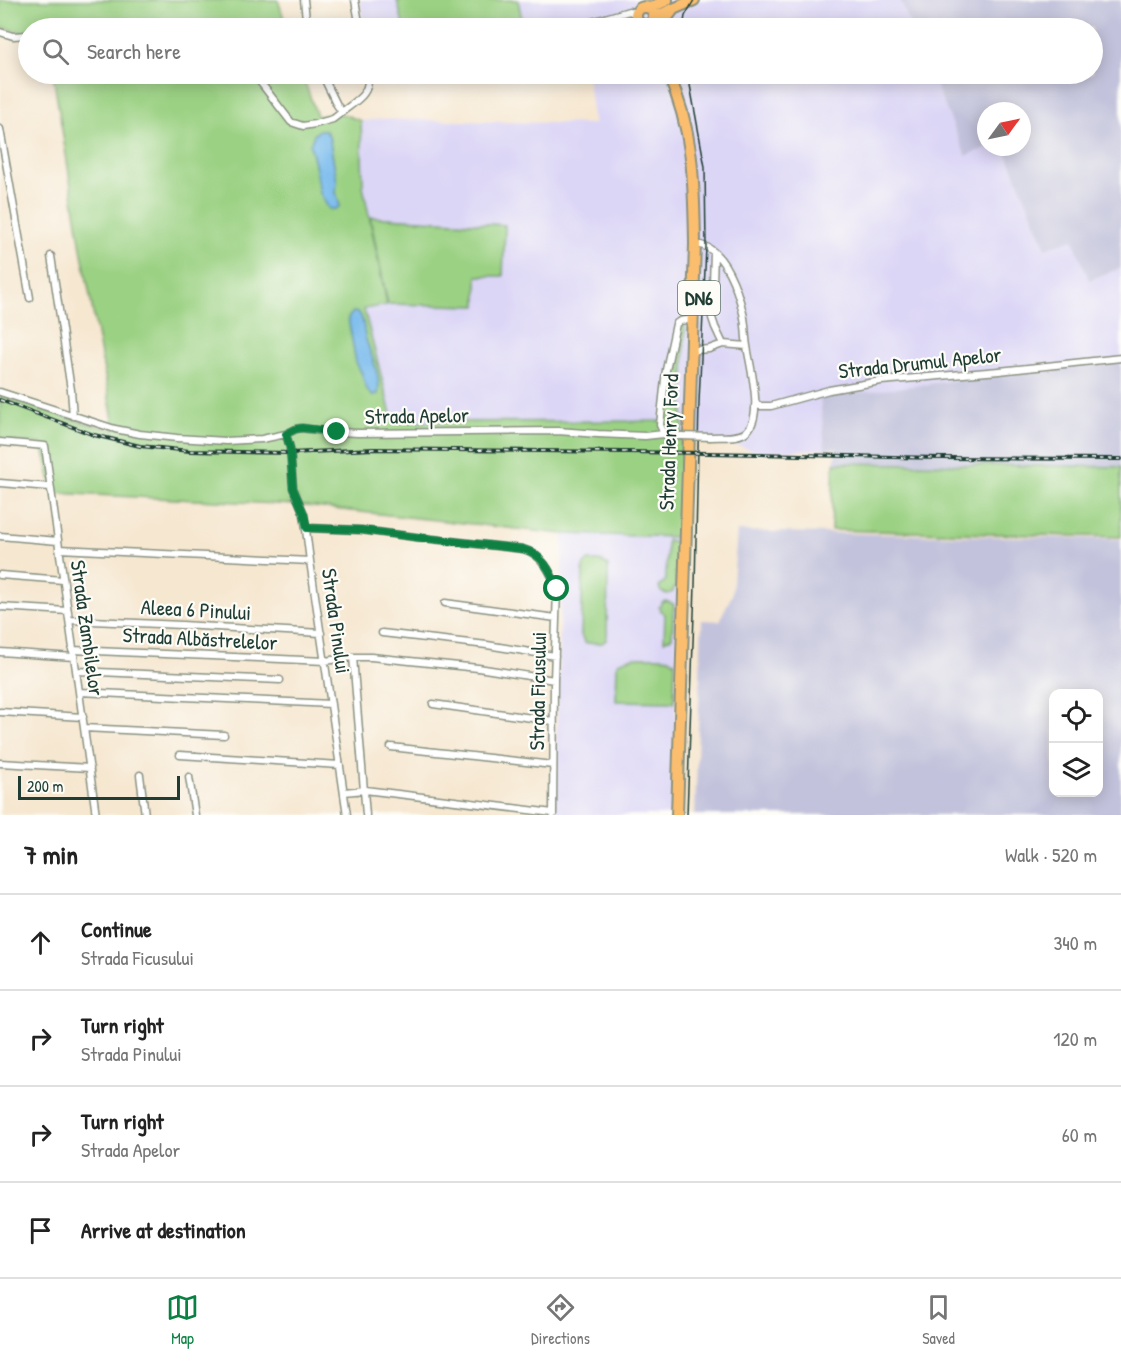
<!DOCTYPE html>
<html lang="en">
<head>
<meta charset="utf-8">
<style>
	:root { --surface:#fff; --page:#f6f6f6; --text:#222; --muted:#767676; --line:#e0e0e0; --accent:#0b8043 }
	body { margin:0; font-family:"Patrick Hand",sans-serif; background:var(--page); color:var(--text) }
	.controls { position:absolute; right:18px; bottom:18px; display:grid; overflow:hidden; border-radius:12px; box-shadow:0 3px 15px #0003 }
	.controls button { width:54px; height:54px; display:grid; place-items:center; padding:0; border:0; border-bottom:2px solid var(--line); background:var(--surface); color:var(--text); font:30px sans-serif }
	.compass { position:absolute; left:977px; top:102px; width:54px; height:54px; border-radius:50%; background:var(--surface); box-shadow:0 3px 15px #0003; rotate:57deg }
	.scale { position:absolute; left:18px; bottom:15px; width:162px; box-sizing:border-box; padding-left:6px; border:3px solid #1f3d34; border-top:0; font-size:16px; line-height:21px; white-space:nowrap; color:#1f3d34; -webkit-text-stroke:4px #fdfcf7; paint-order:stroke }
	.stop { position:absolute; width:18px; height:18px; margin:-14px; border:4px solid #0b8043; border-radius:50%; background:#fff }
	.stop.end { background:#0b8043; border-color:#fff; box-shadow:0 2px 6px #0008 }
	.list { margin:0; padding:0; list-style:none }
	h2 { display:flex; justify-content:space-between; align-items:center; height:78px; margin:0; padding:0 24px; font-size:26px }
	h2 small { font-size:20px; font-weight:400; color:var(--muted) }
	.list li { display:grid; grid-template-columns:39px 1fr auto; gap:18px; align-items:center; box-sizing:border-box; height:96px; padding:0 24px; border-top:2px solid var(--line) }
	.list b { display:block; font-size:22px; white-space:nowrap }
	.list p { margin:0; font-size:20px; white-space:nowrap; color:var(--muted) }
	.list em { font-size:20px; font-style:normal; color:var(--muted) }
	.icon { flex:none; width:33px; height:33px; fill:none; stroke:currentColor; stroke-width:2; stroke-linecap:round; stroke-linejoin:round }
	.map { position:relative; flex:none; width:1121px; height:815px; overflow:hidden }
	.search { position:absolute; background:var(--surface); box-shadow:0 3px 15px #0003; left:18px; right:18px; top:18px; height:66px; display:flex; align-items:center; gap:15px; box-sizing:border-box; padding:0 21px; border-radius:33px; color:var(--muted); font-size:22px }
	.sheet { height:462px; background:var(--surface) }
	nav { display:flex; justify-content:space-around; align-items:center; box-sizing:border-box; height:84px; border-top:2px solid var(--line); background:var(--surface); font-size:16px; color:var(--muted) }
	nav a { display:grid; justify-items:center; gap:3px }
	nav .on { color:var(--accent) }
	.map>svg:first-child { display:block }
	.built { fill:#dcd6f6 }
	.industrial { fill:#c2c2dc; fill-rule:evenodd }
	.green { fill:#9bd183; stroke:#5d875c; stroke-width:1.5 }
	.water { fill:#77baed; stroke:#4b7c90; stroke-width:1.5 }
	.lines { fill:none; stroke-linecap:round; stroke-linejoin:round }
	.street-casing { stroke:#8a9282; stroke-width:9 }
	.primary-casing { stroke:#8a9282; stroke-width:14 }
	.street { stroke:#fff; stroke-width:6 }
	.primary { stroke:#fbbe6e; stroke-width:10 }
	.tram { stroke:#1f3d34; stroke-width:1.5 }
	.rail-casing { stroke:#1f3d34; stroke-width:4 }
	.rail { stroke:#fdfcf7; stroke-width:1.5; stroke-dasharray:4.5; stroke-linecap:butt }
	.street-bridge-casing { stroke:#8a9282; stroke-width:9; stroke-linecap:butt }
	.street-bridge { stroke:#fff; stroke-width:6 }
	.route { stroke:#0b8043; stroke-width:8 }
	.labels { text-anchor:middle; stroke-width:4.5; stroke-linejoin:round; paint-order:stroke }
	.shield { fill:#fdfcf7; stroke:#62766e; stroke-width:1.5 }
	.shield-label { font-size:20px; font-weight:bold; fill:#1f3d34 }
	.street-label { font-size:21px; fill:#1f3d34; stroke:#fdfcf7 }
</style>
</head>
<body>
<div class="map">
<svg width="1121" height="815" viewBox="0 0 1121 815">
	<rect width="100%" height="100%" fill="#fdfcf7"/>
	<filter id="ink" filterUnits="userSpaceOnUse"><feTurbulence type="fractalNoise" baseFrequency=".0167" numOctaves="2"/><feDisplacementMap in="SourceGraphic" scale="12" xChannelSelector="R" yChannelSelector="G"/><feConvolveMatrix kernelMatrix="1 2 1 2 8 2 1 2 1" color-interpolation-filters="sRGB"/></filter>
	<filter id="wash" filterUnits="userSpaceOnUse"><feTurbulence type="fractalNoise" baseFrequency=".008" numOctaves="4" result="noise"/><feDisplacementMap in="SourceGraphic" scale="24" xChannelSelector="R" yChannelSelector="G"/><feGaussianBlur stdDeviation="1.35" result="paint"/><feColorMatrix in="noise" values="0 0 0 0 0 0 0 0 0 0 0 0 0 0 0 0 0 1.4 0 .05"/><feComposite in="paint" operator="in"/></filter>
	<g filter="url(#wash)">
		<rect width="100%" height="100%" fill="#f6e7d0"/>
		<!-- built -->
		<path class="built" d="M360,0H900L912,28H364Z
			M587,74H931L966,156L988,147H1004L1046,248L1073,238L1090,280L1121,268V362L990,376L820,399L825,449L759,452L713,439H682L684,327L679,326L664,421L393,423L364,308L387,305L363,186L361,121L380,119L594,124Z
			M563,534L680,537L673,815H554Z"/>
		<!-- industrial -->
		<path class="industrial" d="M900,0H1121V268L1089,280L1073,239L1046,248L1004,147H1022V111H986V147H988L966,156L931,74H1092V28H912Z
			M1121,362V467L834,463L837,448L825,449L820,398L990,376Z
			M737,531L1121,539V815H695L702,620L721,621V617L732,595ZM1054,694H1098V792H1054Z"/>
		<!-- green -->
		<path class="green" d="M0,0H278L287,28H28V34L0,27Z
			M397,0H518L522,20L480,28H404Z
			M53,74H302L317,116L343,114L361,121L363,186L387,305L364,309L393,422L663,421L679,326H685L680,537L563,534L296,505L54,493L42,444L0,441V395L78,421L115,430L81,248Z
			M370,217L505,225L503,276H477V306L388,304Z
			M834,463L1121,467V537L831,530Z
			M667,540L677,542L676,587L674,588L673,592L667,594L661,592L659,587L666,580Z
			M589,561C596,561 604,560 608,566L607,634L606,640L602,643H585L581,635L583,567L585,563Z
			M665,601L672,603L674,605L672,637L664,641L665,614L660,610L659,607L662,602Z
			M662,657L669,658L675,662L674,702L616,701L617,664C628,654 648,657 662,657Z"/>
		<!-- water -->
		<path class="water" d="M319,130H325L329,136L337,181L336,192L340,206L336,209H329L320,193L315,164L310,145L314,135Z
			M353,312L359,313C365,322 363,327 365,336C370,354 382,376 378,394L372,396L366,388L362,374L356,362L348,318Z"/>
	</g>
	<g filter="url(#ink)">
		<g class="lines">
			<!-- street casing -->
			<g class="street-casing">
				<path id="street" d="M304,0L307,28
					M355,0L360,28
					M571,28L629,11L636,14
					M0,32L13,36L28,35
					M254,74L291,122L303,126L315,124L333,119L342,112
					M322,74L337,105L342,112C357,100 370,95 368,74
					M0,129L30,298
					M701,245C725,251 738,291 743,313C746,324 745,335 747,346C750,367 764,415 747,431C739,439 721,436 711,437
					M714,252L712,318L715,327L723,344
					M51,256L71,390L73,416
					M697,350L709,349L723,344L747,346
					M0,392L115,429L140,434L177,438L226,441L262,439L286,434L296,429L302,428L322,431L358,433L558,431L598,434L645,436L664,434L669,436H681
					M757,404L760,406H771L829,390L881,381L999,371L1121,358
					M286,434L290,448L293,488L304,514L310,561L347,815
					M664,434L660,425L666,370L676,324C680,319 687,320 693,320
					M0,442L45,446L96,815
					M0,483L50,487
					M307,528L361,530L423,538L523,549C542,554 551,572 557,589L554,680L553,815
					M0,536L58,541
					M59,549L310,561
					M0,575L63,580
					M445,603L556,618
					M0,607L68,611
					M69,620L182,625L321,633
					M382,633L487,645L555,656
					M72,650L325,661L353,657H371L478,668L554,680
					M0,652L74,657
					M353,657L366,815
					M76,671L280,680
					M79,692L331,704
					M433,704L553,721
					M0,712L83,717
					M84,728L224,735
					M391,747L553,765
					M180,755L340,765
					M0,763L90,768
					M140,775L145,815
					M189,777L195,815
					M344,792L365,790L553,813"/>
			</g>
			<!-- primary casing -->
			<g class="primary-casing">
				<path id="primary" d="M636 16a9 9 0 1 1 18 0a9 9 0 1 1-18 0Z
					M650,8L667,0
					M655,17L694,0
					M662,28L666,19L672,11
					M668,74C694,130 694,184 695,244L677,815"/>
			</g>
			<!-- street -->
			<use href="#street" class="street"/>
			<!-- primary -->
			<use href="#primary" class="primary"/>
			<!-- tram -->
			<path class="tram" d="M683,28L685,16L694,0
				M687,815L695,585L699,402L706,247L705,167L688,74"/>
			<!-- rail casing -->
			<g class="rail-casing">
				<path id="rail" d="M0,400L94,435L140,446L190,451L290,453L373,449L709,453L940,458L1121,459"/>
			</g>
			<!-- rail -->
			<use href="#rail" class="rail"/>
			<!-- street-bridge casing -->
			<g class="street-bridge-casing">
				<path id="street-bridge" d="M681,436L711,437"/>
			</g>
			<!-- street-bridge -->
			<use href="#street-bridge" class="street-bridge"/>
		</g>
	</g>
	<g class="lines" filter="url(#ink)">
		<!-- route -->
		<path class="route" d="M337,432L302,428L296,429L286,434L290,448L293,488L304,514L307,528L361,530L423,538L523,549C542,554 551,571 557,589"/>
	</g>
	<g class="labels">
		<!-- shield labels -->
		<rect class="shield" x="678" y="281" width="42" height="34" rx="4.5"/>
		<g class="shield-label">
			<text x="699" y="305">DN6</text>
		</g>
		<!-- street labels -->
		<g class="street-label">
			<text transform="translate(920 363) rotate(-6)" y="7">Strada Drumul Apelor</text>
			<text transform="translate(417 416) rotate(-1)" y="7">Strada Apelor</text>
			<text transform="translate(669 442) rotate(-88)" y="7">Strada Henry Ford</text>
			<text transform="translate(196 610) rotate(3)" y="7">Aleea 6 Pinului</text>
			<text transform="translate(336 621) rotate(82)" y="7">Strada Pinului</text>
			<text transform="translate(87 628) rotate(82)" y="7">Strada Zambilelor</text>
			<text transform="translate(200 639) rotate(3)" y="7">Strada Albăstrelelor</text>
			<text transform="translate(538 691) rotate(-89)" y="7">Strada Ficusului</text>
		</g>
	</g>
</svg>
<div class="controls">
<button><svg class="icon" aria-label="locate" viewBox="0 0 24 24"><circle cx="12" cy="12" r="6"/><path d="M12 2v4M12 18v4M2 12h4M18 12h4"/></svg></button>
<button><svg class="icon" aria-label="layers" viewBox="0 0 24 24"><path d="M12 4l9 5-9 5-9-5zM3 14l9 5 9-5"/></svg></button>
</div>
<svg class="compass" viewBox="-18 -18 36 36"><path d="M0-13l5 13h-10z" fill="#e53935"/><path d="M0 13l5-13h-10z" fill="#767676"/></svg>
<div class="scale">200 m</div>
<div class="stop" style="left:557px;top:589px"></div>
<div class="stop end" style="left:337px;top:432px"></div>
<div class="search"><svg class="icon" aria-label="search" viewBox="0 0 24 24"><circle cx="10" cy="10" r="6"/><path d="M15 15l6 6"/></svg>Search here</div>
</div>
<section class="sheet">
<h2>7 min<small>Walk · 520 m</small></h2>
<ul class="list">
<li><svg class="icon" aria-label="ahead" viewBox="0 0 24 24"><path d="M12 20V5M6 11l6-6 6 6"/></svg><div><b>Continue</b><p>Strada Ficusului</p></div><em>340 m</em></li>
<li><svg class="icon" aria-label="right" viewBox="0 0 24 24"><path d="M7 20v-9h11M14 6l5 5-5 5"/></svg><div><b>Turn right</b><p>Strada Pinului</p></div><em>120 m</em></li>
<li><svg class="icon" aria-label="right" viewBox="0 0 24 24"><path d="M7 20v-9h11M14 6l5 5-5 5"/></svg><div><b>Turn right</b><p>Strada Apelor</p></div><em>60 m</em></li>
<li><svg class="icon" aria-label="arrive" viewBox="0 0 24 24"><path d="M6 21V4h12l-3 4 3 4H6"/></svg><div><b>Arrive at destination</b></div></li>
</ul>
</section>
<nav>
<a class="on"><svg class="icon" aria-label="map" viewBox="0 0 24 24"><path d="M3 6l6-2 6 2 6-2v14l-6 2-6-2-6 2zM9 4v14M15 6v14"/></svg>Map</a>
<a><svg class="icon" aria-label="directions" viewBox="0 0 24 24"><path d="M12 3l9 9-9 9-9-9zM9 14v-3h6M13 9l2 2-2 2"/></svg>Directions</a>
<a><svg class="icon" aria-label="saved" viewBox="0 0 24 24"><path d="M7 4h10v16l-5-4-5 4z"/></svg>Saved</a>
</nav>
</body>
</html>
